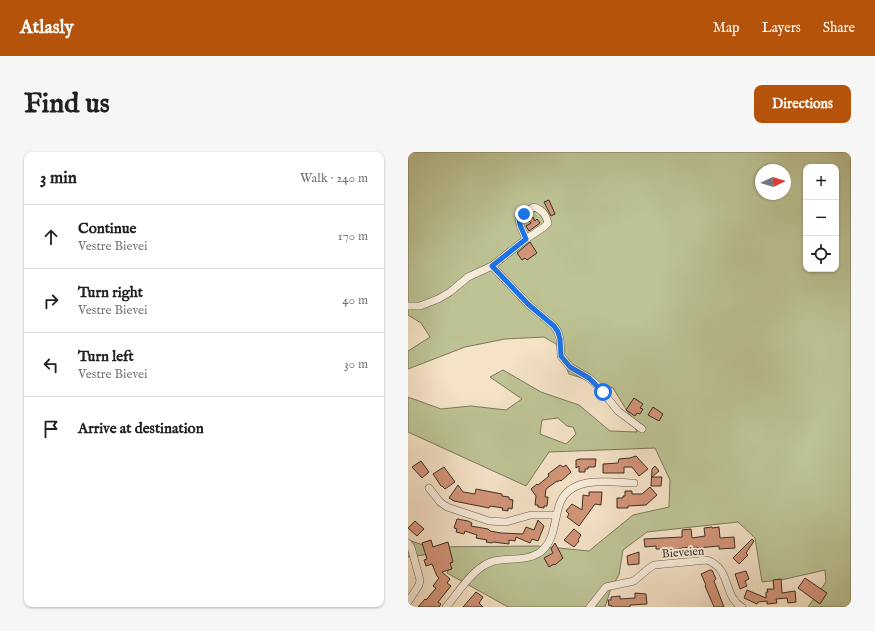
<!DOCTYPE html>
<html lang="en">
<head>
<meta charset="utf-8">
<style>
	:root { --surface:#fff; --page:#f6f6f6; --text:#202124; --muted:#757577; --line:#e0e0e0; --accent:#b45309 }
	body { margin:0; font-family:"IM FELL English",serif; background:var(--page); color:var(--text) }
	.controls { position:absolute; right:12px; top:12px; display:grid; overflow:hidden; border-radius:8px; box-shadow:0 1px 3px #0004 }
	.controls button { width:36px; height:36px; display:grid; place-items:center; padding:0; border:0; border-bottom:1px solid var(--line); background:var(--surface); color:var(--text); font:20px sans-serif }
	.compass { position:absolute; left:347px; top:12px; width:36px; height:36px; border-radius:50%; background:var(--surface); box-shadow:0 1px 3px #0004; rotate:86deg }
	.stop { position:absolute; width:12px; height:12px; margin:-9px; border:3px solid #1a73e8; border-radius:50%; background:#fff }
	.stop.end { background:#1a73e8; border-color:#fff; box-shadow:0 1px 4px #0008 }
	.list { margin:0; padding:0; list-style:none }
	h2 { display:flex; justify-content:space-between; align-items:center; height:52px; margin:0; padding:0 16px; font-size:17px }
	h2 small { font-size:13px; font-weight:400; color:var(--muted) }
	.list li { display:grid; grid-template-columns:26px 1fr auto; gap:12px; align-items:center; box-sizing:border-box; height:64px; padding:0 16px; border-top:1px solid var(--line) }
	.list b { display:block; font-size:15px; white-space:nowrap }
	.list p { margin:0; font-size:13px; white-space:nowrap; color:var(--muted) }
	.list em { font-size:13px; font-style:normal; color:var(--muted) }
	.icon { flex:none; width:22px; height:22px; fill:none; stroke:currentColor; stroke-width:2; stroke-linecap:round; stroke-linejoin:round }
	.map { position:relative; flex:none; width:443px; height:455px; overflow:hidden; border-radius:8px }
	header { display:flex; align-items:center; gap:24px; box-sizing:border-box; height:56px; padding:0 20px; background:var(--accent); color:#fff }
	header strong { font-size:19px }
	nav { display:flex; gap:22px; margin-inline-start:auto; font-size:14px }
	.intro { display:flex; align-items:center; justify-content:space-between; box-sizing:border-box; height:96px; padding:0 24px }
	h1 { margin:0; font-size:28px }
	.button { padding:10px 18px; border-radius:8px; background:var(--accent); color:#fff; font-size:14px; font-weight:700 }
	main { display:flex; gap:24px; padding:0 24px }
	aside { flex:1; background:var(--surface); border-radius:8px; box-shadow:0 1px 3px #0004 }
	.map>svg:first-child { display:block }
	.green { fill:#bdc394; stroke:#7b795c; fill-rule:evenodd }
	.building { fill:#d39478; stroke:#392f24 }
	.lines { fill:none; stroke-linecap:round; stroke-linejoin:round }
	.minor-casing { stroke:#685c4d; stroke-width:8 }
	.minor { stroke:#f8ecdb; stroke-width:7 }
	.route { stroke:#1a73e8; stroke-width:5 }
	.labels { text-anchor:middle; stroke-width:4; stroke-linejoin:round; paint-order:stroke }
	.street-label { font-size:12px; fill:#392f24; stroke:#f8ecdb }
</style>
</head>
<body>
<header>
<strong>Atlasly</strong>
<nav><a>Map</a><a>Layers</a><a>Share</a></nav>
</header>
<div class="intro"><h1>Find us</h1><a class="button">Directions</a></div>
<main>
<aside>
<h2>3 min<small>Walk · 240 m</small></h2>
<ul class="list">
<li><svg class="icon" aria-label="ahead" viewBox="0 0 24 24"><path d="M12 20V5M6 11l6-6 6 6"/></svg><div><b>Continue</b><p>Vestre Bievei</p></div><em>170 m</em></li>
<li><svg class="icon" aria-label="right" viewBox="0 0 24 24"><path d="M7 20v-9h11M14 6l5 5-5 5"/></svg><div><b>Turn right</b><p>Vestre Bievei</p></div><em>40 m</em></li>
<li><svg class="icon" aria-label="left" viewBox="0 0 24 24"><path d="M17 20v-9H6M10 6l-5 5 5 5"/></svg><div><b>Turn left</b><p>Vestre Bievei</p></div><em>30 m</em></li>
<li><svg class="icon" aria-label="arrive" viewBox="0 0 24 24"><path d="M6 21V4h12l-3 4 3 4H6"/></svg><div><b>Arrive at destination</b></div></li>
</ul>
</aside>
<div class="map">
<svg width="443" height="455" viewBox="0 0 443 455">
	<rect width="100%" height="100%" fill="#f5e2c7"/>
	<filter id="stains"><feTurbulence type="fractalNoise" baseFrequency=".005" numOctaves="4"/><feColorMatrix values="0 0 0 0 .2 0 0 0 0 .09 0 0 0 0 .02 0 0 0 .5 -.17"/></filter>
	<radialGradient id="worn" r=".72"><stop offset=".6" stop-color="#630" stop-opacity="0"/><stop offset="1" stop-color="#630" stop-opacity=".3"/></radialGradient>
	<!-- green -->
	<path class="green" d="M0,0H443V455H400L418,430L417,418L373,428L354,430L347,386L330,370L239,380L215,398L211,423L203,436L197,455H100L39,421L42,414V409L30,401L0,405V388L21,395L130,394L181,399L225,363L261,355L262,328L247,296L141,300L118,334L0,280V245L33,257L63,254L98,258L114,247L82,225L95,218L133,240L171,253L202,279L229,280L224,267L205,236L161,222L148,192L136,185L97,187L57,195L0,217V199L22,185L13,171L0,163ZM398,15H428V117H398ZM353,18H377V42H353ZM150,266L159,274L165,275L168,282L158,292L132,282L134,268Z"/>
	<!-- building -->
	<path class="building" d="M141,48L147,62L143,64L136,50Z
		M125,65L127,69L129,67L132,71L121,79L118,74L123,71L120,68Z
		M122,90L129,101L119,108L117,106L114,108L109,101Z
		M226,246L235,252L232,256L235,257L232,262L229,261L227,264L218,258Z
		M245,255L255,262L251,269L240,263Z
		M228,304L240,317L231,324L224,315H216V321H195V312L210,311L211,307L222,306Z
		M172,307H188L187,315H180V317H177V320H171V314L168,316V308Z
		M13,309L21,320L14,326L4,315Z
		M152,313L155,315L158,313L163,320L153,329L152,328L149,330V329L138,337L137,345H140L139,354H136V356L130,355V353H127L128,344L123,337L129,332L130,333L141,324L140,322Z
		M247,314L251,319L244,325H254L253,334H243L244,317Z
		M36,315L47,330L37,337L34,334H33L25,322Z
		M50,333L55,340L67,342L68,337L94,342V344L101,345V347L105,348L104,357L100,356V359L94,358L95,356L82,354L81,356L46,349L41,346Z
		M242,335L249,343L238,353L220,354V356H209V346H215V344H217V339H224V342H234Z
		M181,340H194L193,353L187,352L171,374L159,365L161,362L158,359L164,352L174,358L175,343L181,344Z
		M49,367L60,369L64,371L63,374L80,377L82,379L93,381L115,382L118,375L126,378L130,368L136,374L130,389L124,387L122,391L108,385L107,389L101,388V392L85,390L84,391L78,390L79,388L68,386L69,383L57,379L56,382L48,380L49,377L46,376Z
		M7,369L16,377L9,384L0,376Z
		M304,375V376L311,375L312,386L326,385L327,396L311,397V394L289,396V395L274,396L270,397V399L254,401V397H248V394L237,395L236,387L274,385V378L283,377L284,386L297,384L296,376Z
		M166,377L173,383L170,388L171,389L166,395L156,388Z
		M344,387L346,389L338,401L340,403L331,412L325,406Z
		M23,388L25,395L40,390L45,410L42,411L44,417L34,420L42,427L39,431L43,434L30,450L33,452L31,455H10L17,447L18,448L28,436L25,434L31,426L29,424L24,412L18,414L16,408L19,407L14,391Z
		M147,391L155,406L147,413L146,412L141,415L136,406L145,401L143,397Z
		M231,400V412L220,413L219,404Z
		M302,418H304L308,427L306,429L316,455H306L297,434L298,433L293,422Z
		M338,419L341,427L337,429L339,434L332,437L327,422Z
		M397,426L419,441L412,452L390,436Z
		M373,427L374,441L387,439L388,450L380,451L379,446L368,447L369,451L359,452V449L350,450L349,452L336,446L339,438L358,446V440H360L359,437H366L365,428Z
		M68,440L75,445L71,451L75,455H55Z
		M227,441L238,442L239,452L222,453V455H204L203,453L201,454L200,448H203V445L212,444V447L227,446Z"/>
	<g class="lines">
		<!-- minor casing -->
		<g class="minor-casing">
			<path id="minor" d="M84,114L118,87L136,75L140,71C138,63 135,58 126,55L116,61L111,67L112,73L118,87
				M0,154H12L30,147L42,140L60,125L84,114L121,153L146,174L150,180L152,187L153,204L162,215L181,226L189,233L210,259L234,277
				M21,336L32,350L39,355L81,369L98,370L123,363H149
				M0,391L3,395L12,428L11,433L0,450
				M38,455C51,440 66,414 86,409C100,406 118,409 131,401C140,395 144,385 146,375C148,367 149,359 152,351C163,323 202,330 226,331
				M182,455L198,435L226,429L240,417L246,413L299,408C324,417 315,445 334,455"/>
		</g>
		<!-- minor -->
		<use href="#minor" class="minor"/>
	</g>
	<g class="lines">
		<!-- route -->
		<path class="route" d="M116,62L111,67L112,73L118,87L84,114L121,153L146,174L150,180L152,187L153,204L162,215L181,226L195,240"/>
	</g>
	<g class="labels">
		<!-- street labels -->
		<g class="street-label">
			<text transform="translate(275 400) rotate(-4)" y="4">Bieveien</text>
		</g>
	</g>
	<rect width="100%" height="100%" filter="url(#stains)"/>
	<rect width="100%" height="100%" fill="url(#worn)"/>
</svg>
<div class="controls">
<button>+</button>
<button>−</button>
<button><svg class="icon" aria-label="locate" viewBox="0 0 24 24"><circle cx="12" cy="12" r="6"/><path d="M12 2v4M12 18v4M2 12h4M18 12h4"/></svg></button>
</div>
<svg class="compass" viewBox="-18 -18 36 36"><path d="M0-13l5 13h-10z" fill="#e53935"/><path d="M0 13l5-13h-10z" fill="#757577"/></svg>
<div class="stop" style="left:195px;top:240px"></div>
<div class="stop end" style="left:116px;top:62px"></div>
</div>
</main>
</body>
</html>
